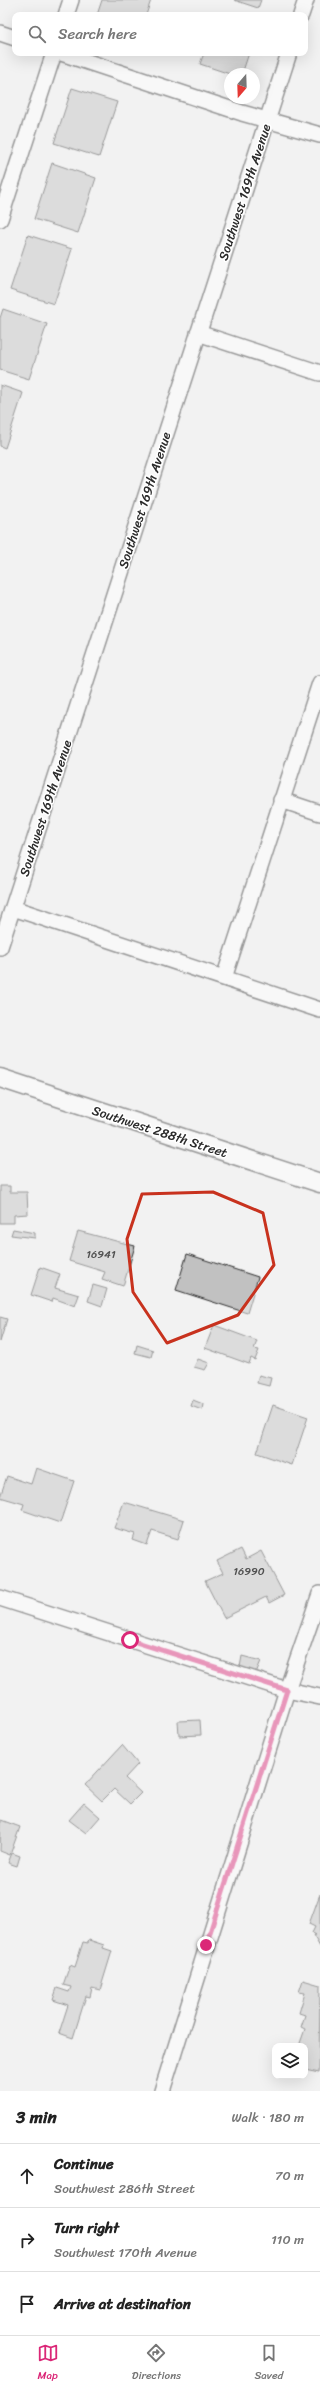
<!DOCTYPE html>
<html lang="en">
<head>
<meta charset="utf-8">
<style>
	:root { --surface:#fff; --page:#f2f2f2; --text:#222; --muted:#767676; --line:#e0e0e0; --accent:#db2777 }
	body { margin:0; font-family:Sriracha,sans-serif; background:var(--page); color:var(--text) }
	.controls { position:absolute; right:12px; bottom:12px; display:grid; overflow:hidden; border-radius:8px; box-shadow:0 4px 16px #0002 }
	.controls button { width:36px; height:36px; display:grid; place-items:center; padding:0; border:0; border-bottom:1px solid var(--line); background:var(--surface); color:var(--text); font:20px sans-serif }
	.compass { position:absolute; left:224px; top:68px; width:36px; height:36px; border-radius:50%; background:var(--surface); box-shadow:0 4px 16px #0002; rotate:199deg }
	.stop { position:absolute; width:12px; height:12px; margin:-9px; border:3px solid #db2777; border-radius:50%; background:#fff }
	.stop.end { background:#db2777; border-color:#fff; box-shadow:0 1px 4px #0008 }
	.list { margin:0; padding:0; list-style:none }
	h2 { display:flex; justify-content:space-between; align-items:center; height:52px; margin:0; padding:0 16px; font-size:17px }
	h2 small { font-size:13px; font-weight:400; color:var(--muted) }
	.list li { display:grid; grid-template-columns:26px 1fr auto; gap:12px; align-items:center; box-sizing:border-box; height:64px; padding:0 16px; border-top:1px solid var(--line) }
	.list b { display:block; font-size:15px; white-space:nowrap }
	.list p { margin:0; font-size:13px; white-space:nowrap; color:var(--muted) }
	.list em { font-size:13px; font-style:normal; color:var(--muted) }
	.icon { flex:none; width:22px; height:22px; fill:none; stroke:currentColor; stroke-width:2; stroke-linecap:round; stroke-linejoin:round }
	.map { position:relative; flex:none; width:320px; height:2091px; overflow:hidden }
	.search { position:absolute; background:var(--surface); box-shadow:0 4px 16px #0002; left:12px; right:12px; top:12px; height:44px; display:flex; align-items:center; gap:10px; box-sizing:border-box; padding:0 14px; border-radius:8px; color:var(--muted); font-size:15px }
	.sheet { height:244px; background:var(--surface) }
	nav { display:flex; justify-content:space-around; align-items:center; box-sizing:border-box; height:56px; border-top:1px solid var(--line); background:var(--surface); font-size:11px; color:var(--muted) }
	nav a { display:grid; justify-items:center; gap:2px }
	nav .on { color:var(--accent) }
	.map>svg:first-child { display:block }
	.building { fill:#c1c1c1; stroke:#2b2b2b }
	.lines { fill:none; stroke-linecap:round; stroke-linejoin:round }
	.minor-casing { stroke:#2b2b2b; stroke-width:18 }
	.tertiary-casing { stroke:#2b2b2b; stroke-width:21 }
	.minor { stroke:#fff; stroke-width:15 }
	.tertiary { stroke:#fff; stroke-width:18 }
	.route { stroke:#db2777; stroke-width:5 }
	.marked { fill:none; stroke:#c8321e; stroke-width:3; stroke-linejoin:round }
	.labels { text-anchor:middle; stroke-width:3; stroke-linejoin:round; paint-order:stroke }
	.number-label { font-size:11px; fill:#505050 }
	.street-label { font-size:13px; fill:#2b2b2b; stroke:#fff }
</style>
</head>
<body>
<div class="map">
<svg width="320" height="2091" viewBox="0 0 320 2091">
	<rect width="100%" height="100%" fill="#f2f2f2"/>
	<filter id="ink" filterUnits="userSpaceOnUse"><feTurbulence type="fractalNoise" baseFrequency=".025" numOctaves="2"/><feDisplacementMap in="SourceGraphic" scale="8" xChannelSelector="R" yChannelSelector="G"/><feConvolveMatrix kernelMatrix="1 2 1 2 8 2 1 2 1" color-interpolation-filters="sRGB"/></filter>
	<g filter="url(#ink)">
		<!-- building -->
		<path class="building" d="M102,0H151L146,15H97Z
			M234,0H261L258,8Z
			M204,53H249L242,74H230L200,64Z
			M72,88L117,102L99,157L54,143Z
			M52,163L96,178L78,233L34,219Z
			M28,235L72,249L54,304L10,290Z
			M3,309L47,324L29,379L0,370V318Z
			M0,385L23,393L5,448L0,446Z
			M0,1186H10V1192H27L28,1214L14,1215V1223H0Z
			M13,1229L35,1233V1238L11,1235Z
			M78,1231L135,1246L123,1286L102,1279L105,1272L69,1261Z
			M187,1254L258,1277L247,1313L176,1290Z
			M40,1267L60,1274L55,1288L79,1295L75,1306L53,1298L52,1302L31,1295Z
			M93,1285L107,1289L102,1306L88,1301Z
			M0,1317L7,1319L0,1342Z
			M214,1325L257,1341L254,1349L259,1350L255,1360L251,1358L249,1364L205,1348Z
			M137,1345L153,1350L151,1357L135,1353Z
			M198,1359L209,1363L205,1370L194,1367Z
			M259,1375L271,1378L269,1386L257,1383Z
			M193,1400L203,1404L202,1410L191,1406Z
			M273,1405L308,1417L292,1465L257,1453Z
			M36,1468L74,1481L60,1523L22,1510L24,1504L0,1497L7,1476L31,1484Z
			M124,1502L184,1520L178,1539L152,1531L147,1545L133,1540L135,1534L114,1528Z
			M241,1549L246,1559L261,1551L284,1595L269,1603L266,1597L224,1618L205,1581L223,1573L217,1561Z
			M242,1656L261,1661L256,1673L240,1667Z
			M200,1720L201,1735L179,1736L178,1721Z
			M122,1745L138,1764L125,1778L141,1793L130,1804L114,1789L102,1801L85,1785Z
			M84,1803L100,1817L86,1833L69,1820Z
			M1,1820L20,1827L10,1855L0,1851Z
			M12,1853L20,1856L17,1866L8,1863Z
			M320,1894V1947L313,1935H315L312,1933L315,1927L309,1924Z
			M89,1940L104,1945L103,1948L112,1951L100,1990L92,1988L90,1997L86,1996L73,2038L59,2033L68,2005L53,2000L57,1988L69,1992L71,1987L63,1985L70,1965L75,1967L83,1942L88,1943Z
			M303,1980L320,1985L319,2073L305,2070V2046H299L305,2029L301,2027L305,2015L299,2013L305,1993L299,1992Z"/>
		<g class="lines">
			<!-- minor casing -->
			<g class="minor-casing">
				<path id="minor" d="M66,15L71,0
					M301,15L306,0
					M0,33L15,38
					M61,53L242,113L320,135
					M0,219L54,53
					M198,333L320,373
					M281,800L320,813
					M13,908L320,1010
					M0,947L289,53
					M224,978L320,683
					M0,1598L287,1690L320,1697
					M162,2091L287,1690L320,1594"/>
			</g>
			<!-- tertiary casing -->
			<g class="tertiary-casing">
				<path id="tertiary" d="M0,1078L320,1183"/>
			</g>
			<!-- minor -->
			<use href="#minor" class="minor"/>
			<!-- tertiary -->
			<use href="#tertiary" class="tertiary"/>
		</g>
	</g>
	<g class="lines" filter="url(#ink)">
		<!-- route -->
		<path class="route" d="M130,1640L287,1690L206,1945"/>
	</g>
	<!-- marked area -->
	<path d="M0 0H320V2091H0ZM213,1192L263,1213L274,1265L238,1315L167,1343L133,1292L127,1239L142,1194Z" fill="#f2f2f2" fill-opacity=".55" fill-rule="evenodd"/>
	<path class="marked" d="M213,1192L263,1213L274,1265L238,1315L167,1343L133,1292L127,1239L142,1194Z"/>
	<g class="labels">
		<!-- number labels -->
		<g class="number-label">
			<text x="101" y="1258">16941</text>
			<text x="249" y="1575">16990</text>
		</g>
		<!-- street labels -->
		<g class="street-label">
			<text transform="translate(244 192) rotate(-72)" y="5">Southwest 169th Avenue</text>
			<text transform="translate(144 500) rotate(-72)" y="5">Southwest 169th Avenue</text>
			<text transform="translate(45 808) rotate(-72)" y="5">Southwest 169th Avenue</text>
			<text transform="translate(160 1131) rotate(18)" y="5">Southwest 288th Street</text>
		</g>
	</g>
</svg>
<div class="controls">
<button><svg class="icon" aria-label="layers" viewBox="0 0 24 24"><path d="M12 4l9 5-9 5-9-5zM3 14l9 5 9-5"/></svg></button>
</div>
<svg class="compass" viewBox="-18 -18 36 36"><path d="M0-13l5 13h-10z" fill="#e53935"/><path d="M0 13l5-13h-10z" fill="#767676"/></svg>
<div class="stop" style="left:130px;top:1640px"></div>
<div class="stop end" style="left:206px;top:1945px"></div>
<div class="search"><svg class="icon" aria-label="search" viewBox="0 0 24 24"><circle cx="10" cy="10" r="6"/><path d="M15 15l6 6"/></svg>Search here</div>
</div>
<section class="sheet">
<h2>3 min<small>Walk · 180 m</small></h2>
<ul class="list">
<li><svg class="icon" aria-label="ahead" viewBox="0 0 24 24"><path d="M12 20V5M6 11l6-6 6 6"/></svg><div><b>Continue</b><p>Southwest 286th Street</p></div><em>70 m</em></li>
<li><svg class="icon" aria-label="right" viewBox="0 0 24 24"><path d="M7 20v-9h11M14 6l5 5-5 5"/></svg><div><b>Turn right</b><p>Southwest 170th Avenue</p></div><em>110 m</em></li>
<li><svg class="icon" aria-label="arrive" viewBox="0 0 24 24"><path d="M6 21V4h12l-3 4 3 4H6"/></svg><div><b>Arrive at destination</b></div></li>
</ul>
</section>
<nav>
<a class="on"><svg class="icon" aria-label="map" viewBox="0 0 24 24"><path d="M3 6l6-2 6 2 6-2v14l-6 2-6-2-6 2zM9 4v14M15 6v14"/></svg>Map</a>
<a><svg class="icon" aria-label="directions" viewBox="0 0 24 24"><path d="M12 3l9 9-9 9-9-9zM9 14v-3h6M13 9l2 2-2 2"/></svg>Directions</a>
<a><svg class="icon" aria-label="saved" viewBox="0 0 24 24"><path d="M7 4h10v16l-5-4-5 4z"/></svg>Saved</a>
</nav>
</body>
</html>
